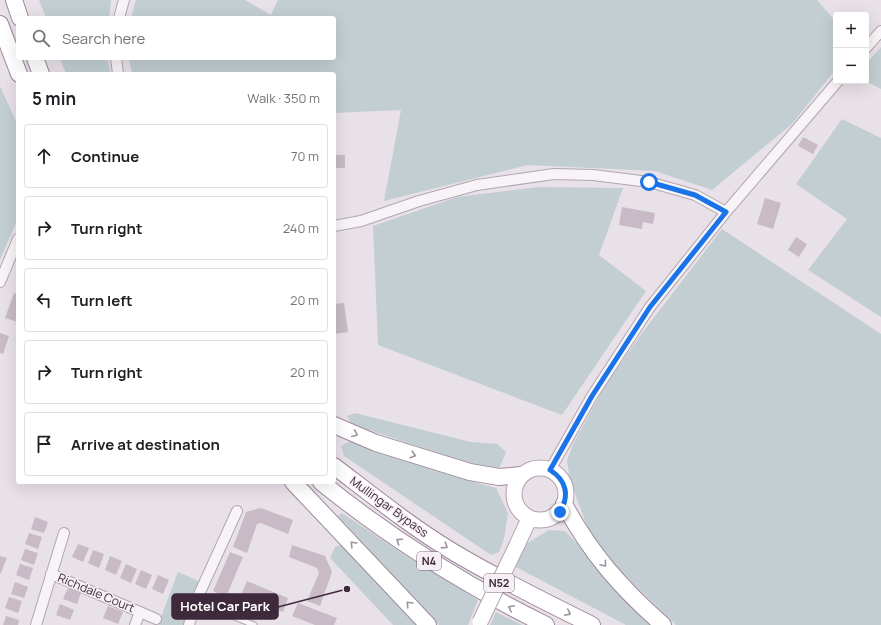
<!DOCTYPE html>
<html lang="en">
<head>
<meta charset="utf-8">
<style>
	:root { --surface:#fff; --page:#f6f6f6; --text:#202124; --muted:#757577; --line:#e0e0e0 }
	body { margin:0; font-family:Manrope,sans-serif; background:var(--page); color:var(--text) }
	.controls { position:absolute; right:12px; top:12px; display:grid; overflow:hidden; border-radius:4px; box-shadow:0 4px 16px #0002 }
	.controls button { width:36px; height:36px; display:grid; place-items:center; padding:0; border:0; border-bottom:1px solid var(--line); background:var(--surface); color:var(--text); font:20px sans-serif }
	.stop { position:absolute; width:12px; height:12px; margin:-9px; border:3px solid #1a73e8; border-radius:50%; background:#fff }
	.stop.end { background:#1a73e8; border-color:#fff; box-shadow:0 1px 4px #0008 }
	.list { margin:0; padding:0; list-style:none }
	h2 { display:flex; justify-content:space-between; align-items:center; height:52px; margin:0; padding:0 16px; font-size:17px }
	h2 small { font-size:13px; font-weight:400; color:var(--muted) }
	.list li { display:grid; grid-template-columns:26px 1fr auto; gap:12px; align-items:center; box-sizing:border-box; height:64px; margin:0 8px 8px; padding:0 8px; border:1px solid var(--line); border-radius:4px }
	.list b { display:block; font-size:15px; white-space:nowrap }
	.list em { font-size:13px; font-style:normal; color:var(--muted) }
	.icon { flex:none; width:22px; height:22px; fill:none; stroke:currentColor; stroke-width:2; stroke-linecap:round; stroke-linejoin:round }
	.map { position:relative; flex:none; width:881px; height:625px; overflow:hidden }
	.search { position:absolute; background:var(--surface); box-shadow:0 4px 16px #0002; left:16px; top:16px; width:320px; height:44px; display:flex; align-items:center; gap:10px; box-sizing:border-box; padding:0 14px; border-radius:4px; color:var(--muted); font-size:15px }
	.panel { position:absolute; background:var(--surface); box-shadow:0 4px 16px #0002; left:16px; top:72px; width:320px; height:412px; border-radius:4px }
	.map>svg:first-child { display:block }
	.green { fill:#c2ced2 }
	.building { fill:#c8bbc6 }
	.lines { fill:none; stroke-linecap:round; stroke-linejoin:round }
	.service-casing { stroke:#b2a6b1; stroke-width:7 }
	.minor-casing { stroke:#b2a6b1; stroke-width:12 }
	.primary-casing { stroke:#b3a1b1; stroke-width:17 }
	.trunk-casing { stroke:#9e899c; stroke-width:18 }
	.service { stroke:#f7f3f6; stroke-width:5 }
	.minor { stroke:#f7f3f6; stroke-width:10 }
	.primary { stroke:#fff; stroke-width:15 }
	.trunk { stroke:#fff; stroke-width:16 }
	.primary-bridge-casing { stroke:#b3a1b1; stroke-width:17; stroke-linecap:butt }
	.primary-bridge { stroke:#fff; stroke-width:15 }
	.oneway { stroke:#9f949e }
	.route { stroke:#1a73e8; stroke-width:5 }
	.labels { text-anchor:middle; stroke-width:3; stroke-linejoin:round; paint-order:stroke }
	.shield { fill:#f6f0f5; stroke:#766574; stroke-width:1 }
	.shield-label { font-size:11px; font-weight:bold; fill:#3f2a3c }
	.street-label { font-size:12px; fill:#3f2a3c; stroke:#f6f0f5 }
	.leader { fill:none; stroke:#3f2a3c; stroke-width:1.5 }
	.callout-dot { fill:#3f2a3c; stroke:#f6f0f5; stroke-width:1.5 }
	.callout { fill:#3f2a3c; stroke:#3f2a3c; stroke-width:1.5 }
	.callout-label { font-size:13px; text-anchor:middle; font-weight:bold; fill:#fff }
</style>
</head>
<body>
<div class="map">
<svg width="881" height="625" viewBox="0 0 881 625">
	<rect width="100%" height="100%" fill="#e8e1e8"/>
	<!-- green -->
	<path class="green" d="M39,0H111L109,18H46Z
		M136,0H245L271,15L278,0H817L836,22V69L792,124L712,190L655,171L528,165L384,201L401,110L334,113V74H132L129,58H334V18H131Z
		M881,47V89L865,81L866,64Z
		M60,58H107L111,74H66Z
		M0,86L18,126V218L0,260Z
		M842,119L881,138V317L808,270L847,219L796,184Z
		M538,187L623,188L599,255L646,291L562,415L378,345L373,226L457,197Z
		M722,229L881,334V625H676L607,558L587,526L570,480L567,461L573,444L605,386L639,337Z
		M355,413L471,442L497,444L506,452L499,469H485L351,424L347,416Z
		M353,439L456,477L496,488L508,513L504,539L499,552L491,555L344,456L341,446Z
		M342,513L406,556L478,600L468,625H439L338,516Z
		M549,530L565,531L655,625H626L516,567L526,544Z
		M343,544L419,625H393L330,558L335,547Z
		M178,572L199,581L184,625H158Z
		M496,612L522,625H490Z"/>
	<!-- building -->
	<path class="building" d="M803,137L818,145L813,154L798,146Z
		M334,155H345V168H334Z
		M765,198L781,203L773,229L757,224Z
		M622,207L655,213L653,224L643,222L642,229L619,225Z
		M796,237L807,244L799,257L788,250Z
		M14,293L18,294V322L5,318Z
		M344,303L348,332L334,334V304Z
		M0,333L9,336L3,354L0,353Z
		M261,508L293,520L288,534L261,523L257,524L247,553L233,547L246,512Z
		M35,517L48,522L44,533L31,529Z
		M29,533L42,537L38,549L25,544Z
		M78,544L89,548L83,562L72,557Z
		M292,545L325,556L332,572L320,606L307,601L319,573L317,568L289,557Z
		M25,549L38,553L34,565L21,560Z
		M93,550L104,554L99,568L88,563Z
		M230,552L243,557L226,597L213,591Z
		M0,556L7,558L0,575Z
		M110,556L122,561L116,575L105,570Z
		M20,564L33,568L29,580L16,575Z
		M126,564L137,569L131,583L120,578Z
		M141,570L152,575L146,589L135,584Z
		M158,575L169,580L163,594L152,589Z
		M247,581L288,598L283,612L241,595Z
		M15,582L28,587L24,598L11,594Z
		M68,588L81,593L77,604L63,599Z
		M9,597L22,601L18,613L5,608Z
		M298,603L337,618L334,625H315L292,616Z
		M60,604L74,610L70,620L56,615Z
		M108,606L123,612L118,624L103,618Z
		M6,616L19,620L18,625H3Z"/>
	<g class="lines">
		<!-- service casing -->
		<g class="service-casing">
			<path id="service" d="M196,601L254,625"/>
		</g>
		<!-- minor casing -->
		<g class="minor-casing">
			<path id="minor" d="M119,18L124,0
				M866,48L881,31
				M116,58L118,74
				M334,226L361,221L419,201L477,185L554,174L593,175L649,182L695,195L726,212
				M0,282L18,239
				M550,470L592,396L650,307L726,212L838,81
				M51,574L140,612L135,625
				M140,612L156,619
				M36,625L64,533
				M189,625L196,601L237,511"/>
		</g>
		<!-- primary casing -->
		<g class="primary-casing">
			<path id="primary" d="M514 494a26 26 0 1 1 52 0a26 26 0 1 1-52 0Z
				M517,545L529,519"/>
		</g>
		<!-- trunk casing -->
		<g class="trunk-casing">
			<path id="trunk" d="M14,0L20,18
				M0,24L19,74
				M35,58L41,74
				M334,425L376,443L470,472L499,477L521,475
				M334,466C372,495 409,525 450,550C496,578 544,601 592,625
				M293,482L428,625
				M321,482C391,539 465,585 546,625
				M564,504C591,554 621,588 663,625"/>
		</g>
		<!-- service -->
		<use href="#service" class="service"/>
		<!-- minor -->
		<use href="#minor" class="minor"/>
		<!-- primary -->
		<use href="#primary" class="primary"/>
		<!-- trunk -->
		<use href="#trunk" class="trunk"/>
		<!-- primary-bridge casing -->
		<g class="primary-bridge-casing">
			<path id="primary-bridge" d="M480,622L517,545"/>
		</g>
		<!-- primary-bridge -->
		<use href="#primary-bridge" class="primary-bridge"/>
	</g>
	<!-- one-way arrows -->
	<defs><path id="oneway-chevron" d="M-2-3.5L2.5 0L-2 3.5" fill="none" stroke-width="1.6" stroke-linecap="round" stroke-linejoin="round"/></defs>
	<g class="oneway">
		<use href="#oneway-chevron" transform="translate(355 434) rotate(22)"/>
		<use href="#oneway-chevron" transform="translate(413 455) rotate(17)"/>
		<use href="#oneway-chevron" transform="translate(399 541) rotate(-146)"/>
		<use href="#oneway-chevron" transform="translate(353 544) rotate(-135)"/>
		<use href="#oneway-chevron" transform="translate(445 546) rotate(33)"/>
		<use href="#oneway-chevron" transform="translate(604 564) rotate(50)"/>
		<use href="#oneway-chevron" transform="translate(409 604) rotate(-133)"/>
		<use href="#oneway-chevron" transform="translate(511 608) rotate(-153)"/>
		<use href="#oneway-chevron" transform="translate(568 613) rotate(27)"/>
	</g>
	<g class="lines">
		<!-- route -->
		<path class="route" d="M560,512C570,495 566,480 550,470L592,396L650,307L726,212L695,195L649,182"/>
	</g>
	<g class="labels">
		<!-- shield labels -->
		<g class="shield">
			<rect x="417" y="552" width="24" height="18" rx="3"/>
			<rect x="484" y="574" width="30" height="18" rx="3"/>
		</g>
		<g class="shield-label">
			<text x="429" y="565">N4</text>
			<text x="499" y="587">N52</text>
		</g>
		<!-- street labels -->
		<g class="street-label">
			<text transform="translate(389 507) rotate(36)" y="4">Mullingar Bypass</text>
			<text transform="translate(96 593) rotate(23)" y="4">Richdale Court</text>
		</g>
	</g>
	<!-- callouts -->
	<path class="leader" d="M347 589L278 607"/>
	<circle class="callout-dot" cx="347" cy="589" r="4"/>
	<rect class="callout" x="172" y="594" width="106" height="25" rx="4"/>
	<g class="callout-label">
		<text x="225" y="611">Hotel Car Park</text>
	</g>
</svg>
<div class="controls">
<button>+</button>
<button>−</button>
</div>
<div class="stop" style="left:649px;top:182px"></div>
<div class="stop end" style="left:560px;top:512px"></div>
<div class="search"><svg class="icon" aria-label="search" viewBox="0 0 24 24"><circle cx="10" cy="10" r="6"/><path d="M15 15l6 6"/></svg>Search here</div>
<section class="panel">
<h2>5 min<small>Walk · 350 m</small></h2>
<ul class="list">
<li><svg class="icon" aria-label="ahead" viewBox="0 0 24 24"><path d="M12 20V5M6 11l6-6 6 6"/></svg><div><b>Continue</b></div><em>70 m</em></li>
<li><svg class="icon" aria-label="right" viewBox="0 0 24 24"><path d="M7 20v-9h11M14 6l5 5-5 5"/></svg><div><b>Turn right</b></div><em>240 m</em></li>
<li><svg class="icon" aria-label="left" viewBox="0 0 24 24"><path d="M17 20v-9H6M10 6l-5 5 5 5"/></svg><div><b>Turn left</b></div><em>20 m</em></li>
<li><svg class="icon" aria-label="right" viewBox="0 0 24 24"><path d="M7 20v-9h11M14 6l5 5-5 5"/></svg><div><b>Turn right</b></div><em>20 m</em></li>
<li><svg class="icon" aria-label="arrive" viewBox="0 0 24 24"><path d="M6 21V4h12l-3 4 3 4H6"/></svg><div><b>Arrive at destination</b></div></li>
</ul>
</section>
</div>
</body>
</html>
